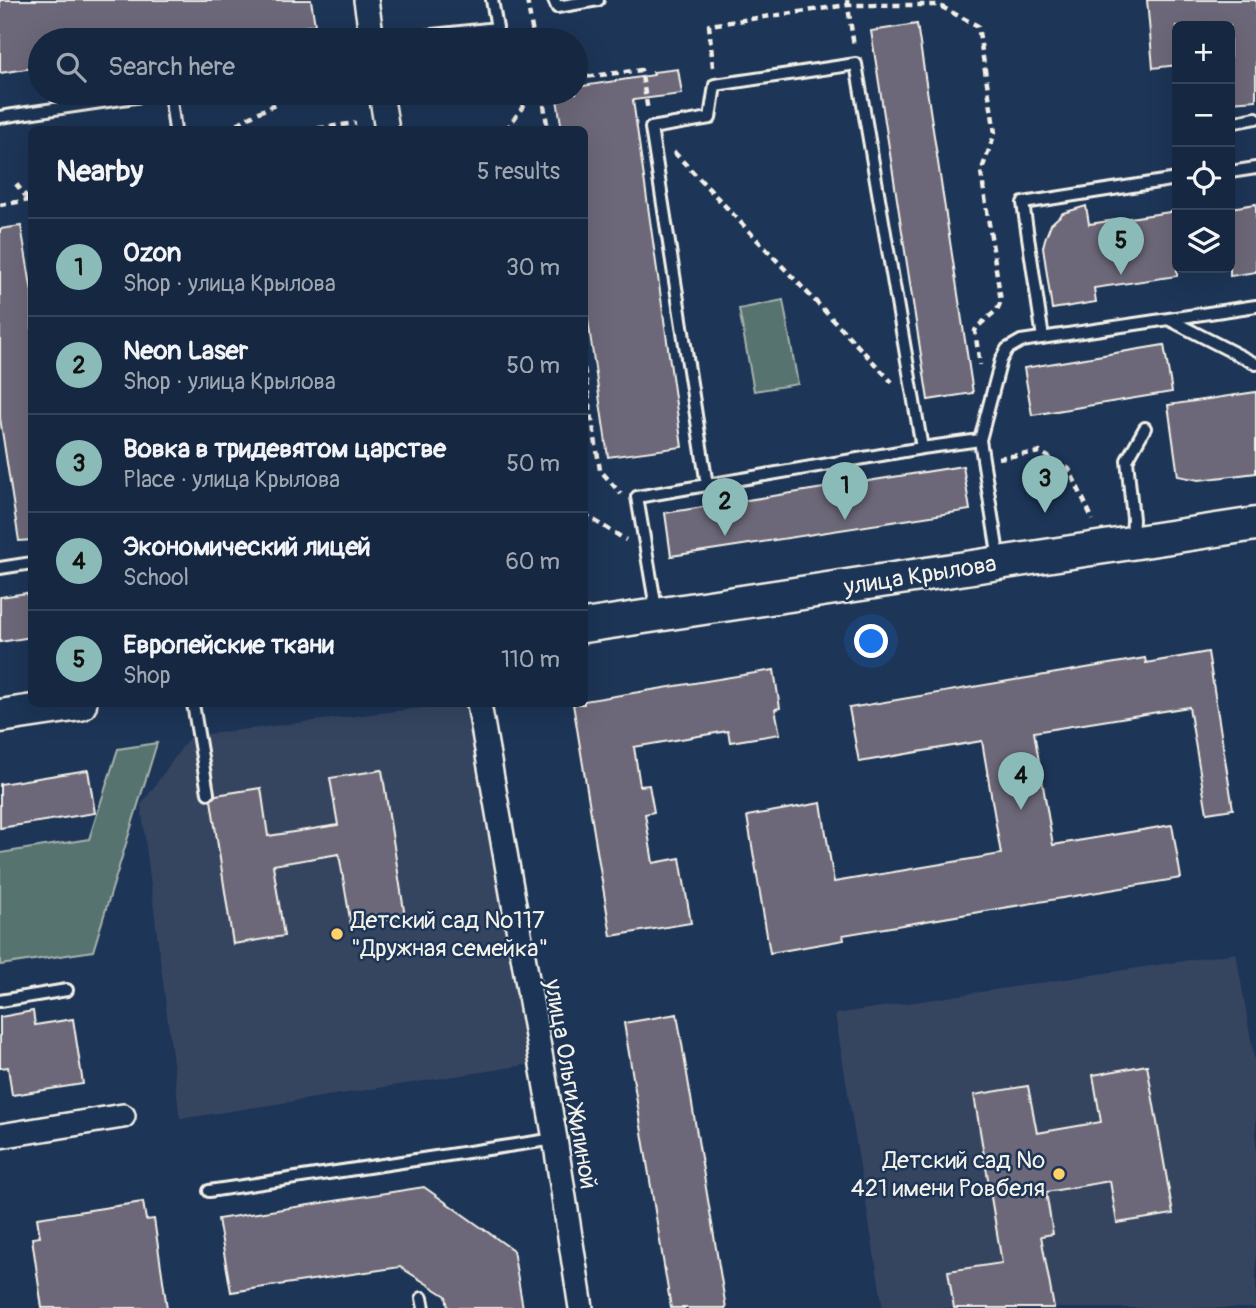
<!DOCTYPE html>
<html lang="en">
<head>
<meta charset="utf-8">
<style>
	:root { --surface:#162841; --page:#23344c; --text:#f1f3f6; --muted:#9ea6b1; --line:#35445a; --accent:#8bbbb9 }
	body { margin:0; font-family:Pangolin,sans-serif; background:var(--page); color:var(--text) }
	.controls { position:absolute; right:21px; top:21px; display:grid; overflow:hidden; border-radius:10px; box-shadow:0 7px 28px #0002 }
	.controls button { width:63px; height:63px; display:grid; place-items:center; padding:0; border:0; border-bottom:2px solid var(--line); background:var(--surface); color:var(--text); font:35px sans-serif }
	.you { position:absolute; left:872px; top:642px; width:24px; height:24px; margin:-18px; border:5px solid #fff; border-radius:50%; background:#1a73e8; box-shadow:0 0 0 10px #1a73e833 }
	.badge { display:grid; place-items:center; width:46px; height:46px; border-radius:50%; background:var(--accent); color:#111; font-size:23px; font-weight:700 }
	.pin { position:absolute; translate:-50% -58px; filter:drop-shadow(0 2px 4px #0008) }
	.pin::after { content:''; position:absolute; top:37px; width:24px; height:21px; background:inherit; clip-path:polygon(0 0,100% 0,50% 100%) }
	.list { margin:0; padding:0; list-style:none }
	h2 { display:flex; justify-content:space-between; align-items:center; height:91px; margin:0; padding:0 28px; font-size:30px }
	h2 small { font-size:23px; font-weight:400; color:var(--muted) }
	.list li { display:grid; grid-template-columns:46px 1fr auto; gap:21px; align-items:center; box-sizing:border-box; height:98px; padding:0 28px; border-top:2px solid var(--line) }
	.list b { display:block; font-size:26px; white-space:nowrap }
	.list p { margin:0; font-size:23px; white-space:nowrap; color:var(--muted) }
	.list em { font-size:23px; font-style:normal; color:var(--muted) }
	.icon { flex:none; width:38px; height:38px; fill:none; stroke:currentColor; stroke-width:2; stroke-linecap:round; stroke-linejoin:round }
	.map { position:relative; flex:none; width:1256px; height:1308px; overflow:hidden }
	.search { position:absolute; background:var(--surface); box-shadow:0 7px 28px #0002; left:28px; top:28px; width:560px; height:77px; display:flex; align-items:center; gap:18px; box-sizing:border-box; padding:0 24px; border-radius:38px; color:var(--muted); font-size:26px }
	.panel { position:absolute; background:var(--surface); box-shadow:0 7px 28px #0002; left:28px; top:126px; width:560px; height:581px; border-radius:10px }
	.map>svg:first-child { display:block }
	.built { fill:#354461 }
	.green { fill:#577370; stroke:#a6b2ac; stroke-width:2 }
	.building { fill:#6c6779; stroke:#f4f1e8; stroke-width:2 }
	.lines { fill:none; stroke-linecap:round; stroke-linejoin:round }
	.lane-casing { stroke:#f4f1e8; stroke-width:16 }
	.street-casing { stroke:#f4f1e8; stroke-width:28 }
	.secondary-casing { stroke:#f4f1e8; stroke-width:37 }
	.path { stroke:#f4f1e8; stroke-width:4.5; stroke-dasharray:7 5; stroke-linecap:butt }
	.lane { stroke:#1d3557; stroke-width:10 }
	.street { stroke:#1d3557; stroke-width:23 }
	.secondary { stroke:#1d3557; stroke-width:32 }
	.poi-dot { fill:#ffd166; stroke:#1d3557; stroke-width:2.5 }
	.labels { text-anchor:middle; stroke-width:5; stroke-linejoin:round; paint-order:stroke }
	.street-label { font-size:24px; fill:#f4f1e8; stroke:#1d3557 }
	.poi-label { font-size:24px; fill:#f4f1e8; stroke:#1d3557; text-anchor:start }
</style>
</head>
<body>
<div class="map">
<svg width="1256" height="1308" viewBox="0 0 1256 1308">
	<rect width="100%" height="100%" fill="#1d3557"/>
	<filter id="ink" filterUnits="userSpaceOnUse"><feTurbulence type="fractalNoise" baseFrequency=".0143" numOctaves="2"/><feDisplacementMap in="SourceGraphic" scale="14" xChannelSelector="R" yChannelSelector="G"/><feConvolveMatrix kernelMatrix="1 2 1 2 8 2 1 2 1" color-interpolation-filters="sRGB"/></filter>
	<g filter="url(#ink)">
		<!-- built -->
		<path class="built" d="M454,704H478L538,1063L180,1119L141,805L190,736Z
			M1236,953L1256,1069V1308H883L835,1014Z"/>
		<!-- green -->
		<path class="green" d="M783,300L798,384L754,391L739,309Z
			M157,743L93,951L0,965V853L89,839L118,749Z"/>
		<!-- building -->
		<path class="building" d="M0,0H311L315,25L213,40H40V67L0,73Z
			M1147,0H1256V100L1230,102V26H1177V65L1153,68Z
			M917,24L973,393L928,400L871,31Z
			M678,69L682,94L633,100L682,447L608,457L584,293V130H562L556,93H576V87L654,75L653,72Z
			M1256,204V272L1230,276V208Z
			M1086,206L1089,224L1177,211V276L1094,288L1096,302L1052,309L1043,247L1045,239L1051,224L1063,213Z
			M21,226L32,292V540L19,541L0,418V229Z
			M1164,345L1172,392L1032,415L1024,368Z
			M1256,392V473L1199,480L1178,476L1168,405Z
			M963,466L970,510L671,556L665,513Z
			M27,593L32,637L0,642V597Z
			M1208,652L1233,809L1207,813L1189,707L1034,732L1053,845L1172,825L1181,878L843,935L844,940L770,953L747,816L821,803L834,882L1001,854L982,741L859,762L849,708L1145,658L1146,663Z
			M774,670L780,708L775,709L780,734L730,742L728,731L634,747L640,786L649,785L654,812L645,814L653,863L680,858L691,923L611,936L573,704H584V701Z
			M88,770L95,813L0,828V784Z
			M382,770L405,917L351,925L339,854L273,865L284,936L233,944L211,800L216,795L261,788L268,836L338,825L330,778Z
			M33,1011L35,1025L73,1019L83,1084L12,1095L8,1067L0,1068V1017Z
			M677,1014L726,1308H671L624,1023Z
			M1147,1065L1173,1214L1117,1223L1110,1181L1046,1192L1053,1234L1041,1236L1054,1308H954L948,1271L1002,1263L974,1095L1028,1086L1037,1133L1101,1122L1093,1075Z
			M424,1187L513,1250L523,1308H448L446,1296L400,1267L231,1292L218,1219Z
			M143,1202L146,1220L154,1219L167,1308H42L32,1238L40,1237L37,1218Z"/>
		<g class="lines">
			<!-- lane casing -->
			<g class="lane-casing">
				<path id="lane" d="M554,0L557,7L598,0
					M387,40L497,28L492,0
					M170,93L175,130
					M0,117L162,93
					M1230,123L1256,118
					M1230,172L1256,168
					M1168,319L1256,364
					M1043,338L1023,203L1177,179
					M707,485L651,128L710,118L715,85L856,64L922,448
					M1132,540L1133,519L1127,460L1145,428
					M999,560L980,440L1001,360L1007,349L1021,341L1256,306
					M0,568L32,563
					M657,614L637,497L922,448L980,440
					M193,704L208,793
					M0,1001L67,990
					M209,1191L555,1139
					M422,1298L424,1308"/>
			</g>
			<!-- street casing -->
			<g class="street-casing">
				<path id="street" d="M366,0L372,40
					M381,93L387,130
					M479,704L555,1139L581,1308
					M0,1136L123,1116"/>
			</g>
			<!-- secondary casing -->
			<g class="secondary-casing">
				<path id="secondary" d="M584,626L1256,524
					M0,716L80,704"/>
			</g>
			<!-- path -->
			<path class="path" d="M527,0L534,40
				M847,0L854,46
				M713,67L709,25L848,5H938L978,26L995,133L981,172L1001,301L997,310L977,327L975,331L980,365
				M576,78L641,70L648,111
				M542,93L548,130
				M227,130L256,113L273,106L271,93
				M306,130L356,123
				M506,130L533,93
				M674,152L892,382
				M16,184L29,200
				M0,205L29,200L32,203
				M584,368L600,470L621,494
				M998,458L1040,452L1069,469L1093,520
				M584,514L626,540"/>
			<!-- lane -->
			<use href="#lane" class="lane"/>
			<!-- street -->
			<use href="#street" class="street"/>
			<!-- secondary -->
			<use href="#secondary" class="secondary"/>
		</g>
	</g>
	<!-- markers -->
	<g class="poi-dot">
		<circle cx="337" cy="934" r="7"/>
		<circle cx="1059" cy="1174" r="7"/>
	</g>
	<g class="labels">
		<!-- street labels -->
		<g class="street-label">
			<text transform="translate(920 575) rotate(-9)" y="8">улица Крылова</text>
			<text transform="translate(571 1084) rotate(80)" y="8">улица Ольги Жилиной</text>
		</g>
		<!-- poi labels -->
		<g class="poi-label">
			<text x="351" y="928">Детский сад №117<tspan x="351" dy="28">"Дружная семейка"</tspan></text>
			<text x="1045" y="1168" text-anchor="end">Детский сад №<tspan x="1045" dy="28">421 имени Ровбеля</tspan></text>
		</g>
	</g>
</svg>
<div class="controls">
<button>+</button>
<button>−</button>
<button><svg class="icon" aria-label="locate" viewBox="0 0 24 24"><circle cx="12" cy="12" r="6"/><path d="M12 2v4M12 18v4M2 12h4M18 12h4"/></svg></button>
<button><svg class="icon" aria-label="layers" viewBox="0 0 24 24"><path d="M12 4l9 5-9 5-9-5zM3 14l9 5 9-5"/></svg></button>
</div>
<div class="you"></div>
<div class="pin badge" style="left:845px;top:520px">1</div>
<div class="pin badge" style="left:725px;top:536px">2</div>
<div class="pin badge" style="left:1045px;top:513px">3</div>
<div class="pin badge" style="left:1021px;top:810px">4</div>
<div class="pin badge" style="left:1121px;top:275px">5</div>
<div class="search"><svg class="icon" aria-label="search" viewBox="0 0 24 24"><circle cx="10" cy="10" r="6"/><path d="M15 15l6 6"/></svg>Search here</div>
<section class="panel">
<h2>Nearby<small>5 results</small></h2>
<ul class="list">
<li><span class="badge">1</span><div><b>Ozon</b><p>Shop · улица Крылова</p></div><em>30 m</em></li>
<li><span class="badge">2</span><div><b>Neon Laser</b><p>Shop · улица Крылова</p></div><em>50 m</em></li>
<li><span class="badge">3</span><div><b>Вовка в тридевятом царстве</b><p>Place · улица Крылова</p></div><em>50 m</em></li>
<li><span class="badge">4</span><div><b>Экономический лицей</b><p>School</p></div><em>60 m</em></li>
<li><span class="badge">5</span><div><b>Европейские ткани</b><p>Shop</p></div><em>110 m</em></li>
</ul>
</section>
</div>
</body>
</html>
